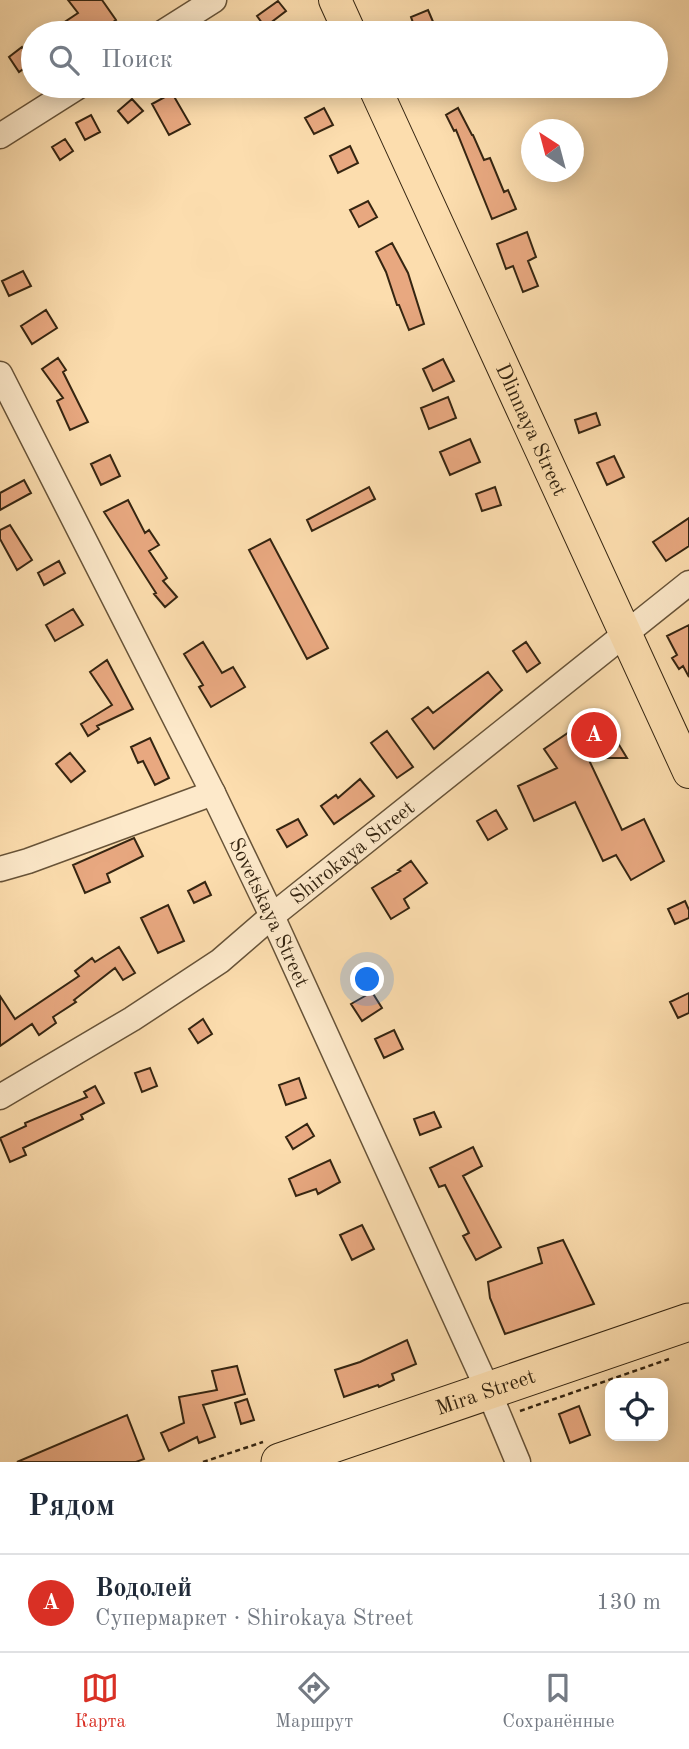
<!DOCTYPE html>
<html lang="ru">
<head>
<meta charset="utf-8">
<style>
	:root { --surface:#fff; --page:#f6f6f7; --text:#1f2937; --muted:#747a83; --line:#e0e1e3; --accent:#d93025 }
	body { margin:0; font-family:"Old Standard TT",serif; background:var(--page); color:var(--text) }
	.controls { position:absolute; right:21px; bottom:21px; display:grid; overflow:hidden; border-radius:14px; box-shadow:0 4px 18px #0003 }
	.controls button { width:63px; height:63px; display:grid; place-items:center; padding:0; border:0; border-bottom:2px solid var(--line); background:var(--surface); color:var(--text); font:35px sans-serif }
	.compass { position:absolute; left:521px; top:119px; width:63px; height:63px; border-radius:50%; background:var(--surface); box-shadow:0 4px 18px #0003; rotate:324deg }
	.you { position:absolute; left:368px; top:980px; width:24px; height:24px; margin:-18px; border:5px solid #fff; border-radius:50%; background:#1a73e8; box-shadow:0 0 0 10px #1a73e833 }
	.badge { display:grid; place-items:center; width:46px; height:46px; border-radius:50%; background:var(--accent); color:#fff; font-size:23px; font-weight:700 }
	.pin { position:absolute; translate:-50% -50%; border:4px solid #fff; box-shadow:0 2px 7px #0006 }
	.list { margin:0; padding:0; list-style:none }
	h2 { display:flex; justify-content:space-between; align-items:center; height:91px; margin:0; padding:0 28px; font-size:30px }
	h2 small { font-size:23px; font-weight:400; color:var(--muted) }
	.list li { display:grid; grid-template-columns:46px 1fr auto; gap:21px; align-items:center; box-sizing:border-box; height:98px; padding:0 28px; border-top:2px solid var(--line) }
	.list b { display:block; font-size:26px; white-space:nowrap }
	.list p { margin:0; font-size:23px; white-space:nowrap; color:var(--muted) }
	.list em { font-size:23px; font-style:normal; color:var(--muted) }
	.icon { flex:none; width:38px; height:38px; fill:none; stroke:currentColor; stroke-width:2; stroke-linecap:round; stroke-linejoin:round }
	.map { position:relative; flex:none; width:689px; height:1462px; overflow:hidden }
	.search { position:absolute; background:var(--surface); box-shadow:0 4px 18px #0003; left:21px; right:21px; top:21px; height:77px; display:flex; align-items:center; gap:18px; box-sizing:border-box; padding:0 24px; border-radius:38px; color:var(--muted); font-size:26px }
	.sheet { height:189px; background:var(--surface) }
	nav { display:flex; justify-content:space-around; align-items:center; box-sizing:border-box; height:98px; border-top:2px solid var(--line); background:var(--surface); font-size:19px; color:var(--muted) }
	nav a { display:grid; justify-items:center; gap:4px }
	nav .on { color:var(--accent) }
	.map>svg:first-child { display:block }
	.building { fill:#e8a880; stroke:#352511; stroke-width:2 }
	.lines { fill:none; stroke-linecap:round; stroke-linejoin:round }
	.minor-casing { stroke:#675338; stroke-width:27 }
	.major-casing { stroke:#352511; stroke-width:34 }
	.highway-casing { stroke:#352511; stroke-width:39 }
	.path { stroke:#352511; stroke-width:2.5; stroke-dasharray:5 3.5; stroke-linecap:butt }
	.minor { stroke:#fde9ca; stroke-width:24 }
	.major { stroke:#fcddae; stroke-width:32 }
	.highway { stroke:#fcddae; stroke-width:37 }
	.labels { text-anchor:middle; stroke-width:7; stroke-linejoin:round; paint-order:stroke }
	.street-label { font-size:21px; fill:#352511; stroke:#fde9ca }
</style>
</head>
<body>
<div class="map">
<svg width="689" height="1462" viewBox="0 0 689 1462">
	<rect width="100%" height="100%" fill="#fcddae"/>
	<filter id="stains"><feTurbulence type="fractalNoise" baseFrequency=".00286" numOctaves="4"/><feColorMatrix values="0 0 0 0 .2 0 0 0 0 .09 0 0 0 0 .02 0 0 0 .5 -.17"/></filter>
	<radialGradient id="worn" r=".72"><stop offset=".6" stop-color="#630" stop-opacity="0"/><stop offset="1" stop-color="#630" stop-opacity=".3"/></radialGradient>
	<!-- building -->
	<path class="building" d="M68,0H102L116,20L97,33H48L78,13Z
		M278,1L286,11L265,27L257,16Z
		M428,10L434,24L416,31L411,17Z
		M22,47L33,62L19,72L9,57Z
		M172,93L190,124L169,135L152,104Z
		M132,99L143,111L128,123L118,111Z
		M324,108L333,125L314,134L305,118Z
		M458,108L472,135H473L484,160L490,158L504,192L508,190L516,209L492,219L456,130L454,131L446,115Z
		M91,115L100,132L85,140L76,123Z
		M65,139L73,151L60,160L52,147Z
		M350,146L358,163L338,173L330,156Z
		M368,201L377,217L359,227L350,210Z
		M527,232L536,257L528,261L538,286L523,292L513,266L506,269L497,244Z
		M392,243L408,273L424,324L409,330L399,305H397L386,272L376,252Z
		M23,271L31,286L9,296L2,281Z
		M46,310L57,328L32,344L21,326Z
		M58,358L66,370L63,372L88,422L70,430L57,401L63,398L42,369Z
		M443,359L454,381L433,391L423,369Z
		M448,397L456,418L429,429L421,408Z
		M596,413L600,425L579,433L575,420Z
		M470,439L480,462L450,475L440,452Z
		M110,455L120,476L101,485L91,464Z
		M614,456L624,477L607,485L597,463Z
		M24,480L31,493L0,510V493Z
		M369,487L375,499L312,531L307,520Z
		M495,487L501,505L482,511L476,494Z
		M128,500L145,533L149,530L159,545L149,551L167,578L163,581L177,597L165,607L154,594L156,593L104,512Z
		M689,518V546L666,561L653,542Z
		M10,525L32,560L17,570L0,539V530Z
		M270,539L328,648L307,659L249,550Z
		M59,561L65,573L44,585L38,573Z
		M73,609L83,625L55,641L46,625Z
		M689,625V677L683,666L679,669L672,658L677,655L667,636Z
		M203,642L222,673L233,667L245,687L211,707L199,687L203,685L184,654Z
		M526,642L540,663L527,672L513,651Z
		M107,660L133,709L97,726L99,729L88,736L81,724L112,705L90,672Z
		M488,672L502,690L434,749L412,719L428,707L433,713Z
		M599,712L627,758H588L622,830L644,819L664,861L631,880L616,855L603,861L575,802L534,821L518,786L557,768L544,749Z
		M387,731L413,767L397,778L371,743Z
		M150,738L169,778L155,785L143,761L138,763L131,747Z
		M70,753L85,771L71,782L56,764Z
		M360,779L374,796L334,824L321,806L336,795L338,798Z
		M496,810L507,829L488,840L477,821Z
		M298,819L307,835L287,847L277,830Z
		M134,838L143,856L107,874L110,882L85,893L73,865Z
		M411,861L427,883L404,899L409,908L391,919L372,888L400,871L398,870Z
		M205,882L211,895L194,903L188,891Z
		M685,901L689,910V918L675,924L668,909Z
		M168,905L184,941L158,953L141,918Z
		M119,947L135,973L123,980L115,968L74,1000L76,1002L53,1017L56,1023L39,1035L32,1024L0,1046V996L15,1019L79,976L75,971L92,958L95,962Z
		M372,992L382,1008L362,1021L351,1004Z
		M689,993V1013L678,1018L670,1002Z
		M203,1019L212,1034L198,1043L189,1029Z
		M394,1030L403,1049L384,1058L375,1039Z
		M150,1068L157,1086L142,1092L135,1073Z
		M299,1078L306,1098L286,1105L279,1085Z
		M95,1086L104,1103L81,1115L83,1119L23,1148L26,1155L10,1162L0,1138L26,1126L25,1123L87,1097L84,1092Z
		M434,1112L441,1127L420,1135L414,1119Z
		M307,1124L314,1136L293,1149L286,1137Z
		M473,1147L482,1166L463,1176L501,1247L476,1260L463,1236L469,1233L445,1185L439,1187L430,1168Z
		M330,1160L340,1182L318,1194L316,1189L296,1196L289,1179Z
		M362,1225L374,1249L352,1260L340,1235Z
		M563,1240L594,1304L505,1334L490,1298L488,1282L542,1263L538,1248Z
		M407,1340L416,1364L392,1374L394,1380L379,1387L378,1385L344,1397L335,1370L360,1362Z
		M237,1366L245,1394L203,1405L215,1437L199,1443L197,1437L169,1451L161,1433L184,1423L179,1397L217,1390L212,1371Z
		M247,1399L254,1420L241,1424L235,1403Z
		M579,1406L590,1435L570,1443L559,1414Z
		M127,1415L144,1459L136,1462H17Z"/>
	<g class="lines">
		<!-- minor casing -->
		<g class="minor-casing">
			<g id="minor">
				<path d="M162,33L214,0"/>
				<path d="M0,136L79,86"/>
				<path id="s1" d="M0,374L213,793L272,916L488,1390L518,1462"/>
				<path d="M0,869L28,861L213,793"/>
				<path id="s2" d="M0,1097L132,1019L220,961L272,916L689,583"/>
			</g>
		</g>
		<!-- major casing -->
		<g class="major-casing">
			<g id="major">
				<path d="M335,0L350,33"/>
				<path id="s3" d="M374,86L689,772"/>
			</g>
		</g>
		<!-- highway casing -->
		<g class="highway-casing">
			<g id="highway">
				<path id="s4" d="M280,1462L689,1322"/>
			</g>
		</g>
		<!-- path -->
		<path class="path" d="M520,1411L669,1359
			M203,1462L263,1442"/>
		<!-- minor -->
		<use href="#minor" class="minor"/>
		<!-- major -->
		<use href="#major" class="major"/>
		<!-- highway -->
		<use href="#highway" class="highway"/>
	</g>
	<g class="labels">
		<!-- street labels -->
		<g class="street-label">
			<text dy="7" stroke="none"><textPath href="#s3" startOffset="378">Dlinnaya Street</textPath></text>
			<text dy="7" stroke="none"><textPath href="#s2" startOffset="430">Shirokaya Street</textPath></text>
			<text dy="7" stroke="none"><textPath href="#s1" startOffset="602">Sovetskaya Street</textPath></text>
			<text dy="7" stroke="none"><textPath href="#s4" startOffset="217">Mira Street</textPath></text>
		</g>
	</g>
	<rect width="100%" height="100%" filter="url(#stains)"/>
	<rect width="100%" height="100%" fill="url(#worn)"/>
</svg>
<div class="controls">
<button><svg class="icon" aria-label="locate" viewBox="0 0 24 24"><circle cx="12" cy="12" r="6"/><path d="M12 2v4M12 18v4M2 12h4M18 12h4"/></svg></button>
</div>
<svg class="compass" viewBox="-18 -18 36 36"><path d="M0-13l5 13h-10z" fill="#e53935"/><path d="M0 13l5-13h-10z" fill="#747a83"/></svg>
<div class="you"></div>
<div class="pin badge" style="left:594px;top:735px">A</div>
<div class="search"><svg class="icon" aria-label="search" viewBox="0 0 24 24"><circle cx="10" cy="10" r="6"/><path d="M15 15l6 6"/></svg>Поиск</div>
</div>
<section class="sheet">
<h2>Рядом<small></small></h2>
<ul class="list">
<li><span class="badge">A</span><div><b>Водолей</b><p>Супермаркет · Shirokaya Street</p></div><em>130 m</em></li>
</ul>
</section>
<nav>
<a class="on"><svg class="icon" aria-label="map" viewBox="0 0 24 24"><path d="M3 6l6-2 6 2 6-2v14l-6 2-6-2-6 2zM9 4v14M15 6v14"/></svg>Карта</a>
<a><svg class="icon" aria-label="directions" viewBox="0 0 24 24"><path d="M12 3l9 9-9 9-9-9zM9 14v-3h6M13 9l2 2-2 2"/></svg>Маршрут</a>
<a><svg class="icon" aria-label="saved" viewBox="0 0 24 24"><path d="M7 4h10v16l-5-4-5 4z"/></svg>Сохранённые</a>
</nav>
</body>
</html>
